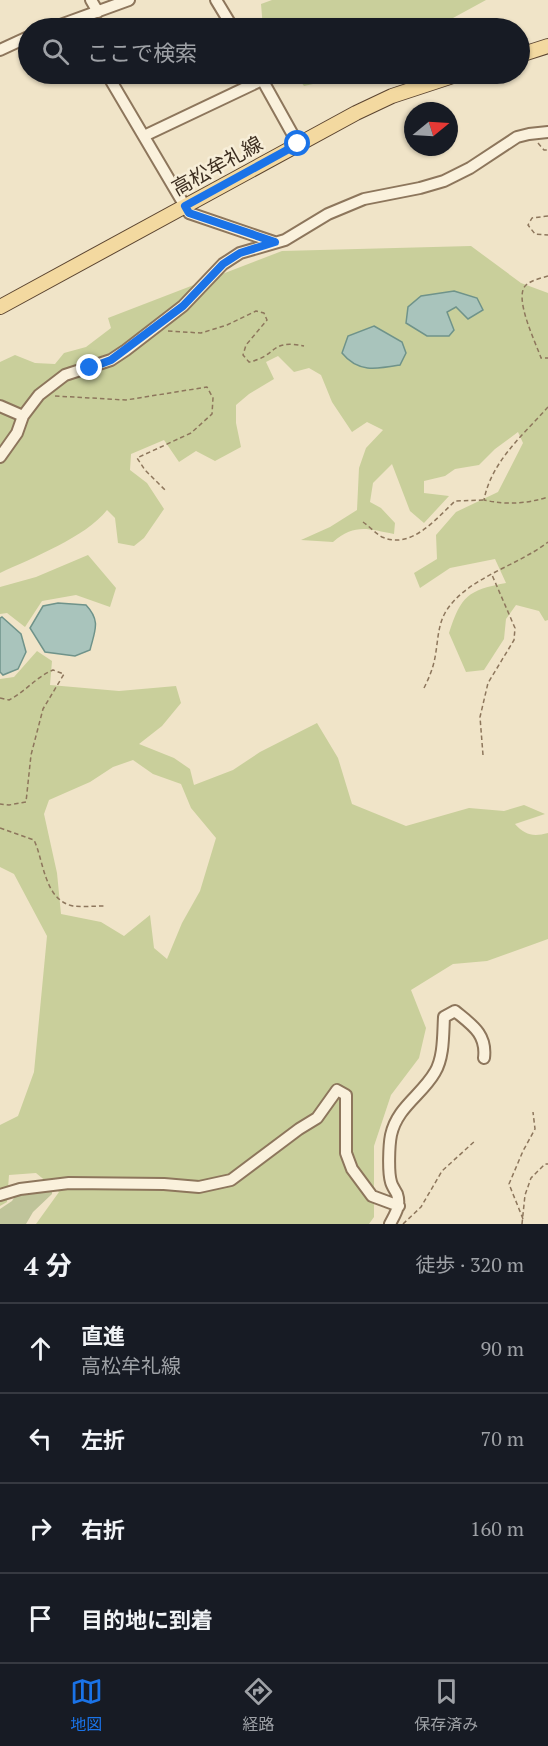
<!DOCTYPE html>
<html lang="ja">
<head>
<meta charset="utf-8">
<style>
	:root { --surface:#171b24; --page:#20242c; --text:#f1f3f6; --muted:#9ea1a6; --line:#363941; --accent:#1a73e8 }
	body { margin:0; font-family:"PT Serif","Noto Sans JP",serif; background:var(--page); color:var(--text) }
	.compass { position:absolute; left:404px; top:102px; width:54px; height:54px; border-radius:50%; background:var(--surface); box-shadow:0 2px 4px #0004; rotate:72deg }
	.stop { position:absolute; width:18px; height:18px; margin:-14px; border:4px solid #1a73e8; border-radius:50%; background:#fff }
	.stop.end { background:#1a73e8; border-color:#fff; box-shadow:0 2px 6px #0008 }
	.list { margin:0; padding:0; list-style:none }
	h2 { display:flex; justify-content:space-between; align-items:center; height:78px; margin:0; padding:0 24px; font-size:26px }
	h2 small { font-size:20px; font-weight:400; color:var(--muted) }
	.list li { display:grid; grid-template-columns:39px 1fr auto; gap:18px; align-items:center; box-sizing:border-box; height:90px; padding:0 24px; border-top:2px solid var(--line) }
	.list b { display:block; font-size:22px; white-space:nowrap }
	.list p { margin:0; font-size:20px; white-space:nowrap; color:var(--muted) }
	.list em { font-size:20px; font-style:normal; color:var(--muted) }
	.icon { flex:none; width:33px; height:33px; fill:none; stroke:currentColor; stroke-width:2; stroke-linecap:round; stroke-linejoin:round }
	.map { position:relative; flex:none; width:548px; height:1224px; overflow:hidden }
	.search { position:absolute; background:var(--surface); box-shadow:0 2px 4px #0004; left:18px; right:18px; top:18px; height:66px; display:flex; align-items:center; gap:15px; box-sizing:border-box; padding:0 21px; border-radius:33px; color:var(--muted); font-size:22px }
	.sheet { height:438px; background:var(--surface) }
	nav { display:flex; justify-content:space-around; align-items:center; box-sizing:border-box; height:84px; border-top:2px solid var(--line); background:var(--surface); font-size:16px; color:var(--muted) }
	nav a { display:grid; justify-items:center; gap:3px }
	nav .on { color:var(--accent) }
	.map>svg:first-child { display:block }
	.green { fill:#c9cf9b; fill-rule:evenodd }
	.cemetery { fill:#bfc49a }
	.water { fill:#a9c4bc; stroke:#6f938a; stroke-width:1.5 }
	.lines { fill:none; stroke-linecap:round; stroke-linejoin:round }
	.minor-casing { stroke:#8d765c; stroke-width:14 }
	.major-casing { stroke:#5b4430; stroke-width:16 }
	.path { stroke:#8d765c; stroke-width:1.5; stroke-dasharray:4.5 3; stroke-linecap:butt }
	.minor { stroke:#faf1dc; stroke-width:10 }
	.major { stroke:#f3d9a0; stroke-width:14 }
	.route { stroke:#1a73e8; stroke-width:8 }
	.labels { text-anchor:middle; stroke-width:5; stroke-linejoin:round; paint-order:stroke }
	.street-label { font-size:20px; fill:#3d2e20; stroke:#f7eed8 }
</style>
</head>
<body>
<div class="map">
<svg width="548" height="1224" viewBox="0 0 548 1224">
	<rect width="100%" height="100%" fill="#f0e4c8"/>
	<!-- green -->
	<path class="green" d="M272,0H486L453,18L423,19L404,28H263L261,4Z
		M295,74H357L304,86Z
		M471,246L521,283L548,293V620L545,621L539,611L516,605L506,619L504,639L484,670L466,672L449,633C461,596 468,590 506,583L495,559L450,568L420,588L414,573L437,559L436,535L456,512L498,492L523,443L518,432L495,449L479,465L455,469L445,476L424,481V493L449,496L424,523L410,511L392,464L373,483L370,502L381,508L395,523L394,534C368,529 355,523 333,542L301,540L330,527L357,510L359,468L366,448L383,430L367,422L352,432L332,402L321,375L309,368L294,372L278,356L266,362L274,379L249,394L236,405V423L241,447L215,461L196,451L179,462L164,440L131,454L130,470L147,483L164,509L144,538L134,546L118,543L115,518L107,510C86,537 32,558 0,573V362L15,355L35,363L55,364L64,353L86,347L111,328L108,318L282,251Z
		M88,555L116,588L110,607L76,595L42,601L25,627L7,613L0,614V587L36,577Z
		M37,651L52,661L50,685L119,691L176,686L181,703L162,726L139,744L174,758L190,769L194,785L233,770L260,752L317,723L338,758L352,804L406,826L469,808L504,811L524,805L545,814L515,824C525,835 533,837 548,833V939L487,961L453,964L411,990L426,1028L419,1058L391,1095L374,1146V1217L369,1224H36L59,1192L36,1173L9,1175L7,1202L0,1206V1125L18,1116L34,1072L47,936L14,874L0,867V679L14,677ZM133,760L153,774L181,784L191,808L216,838L200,891L182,923L167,959L154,948L150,915L124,936L101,922L61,914L57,873L44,814L49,800L90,782L113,767Z"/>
	<!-- cemetery -->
	<path class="cemetery" d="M52,1188V1194L33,1212L26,1224H0V1209L12,1201L19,1190Z"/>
	<!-- water -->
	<path class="water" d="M454,291L477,298L483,310L468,319L456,307L447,312L454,330L449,336H427L406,323L408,307L421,296Z
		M374,326L402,342L406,353L400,365C377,369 358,373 342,353L348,336Z
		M58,603L86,605C101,621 95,630 90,650L75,656L45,652L30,628L43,606Z
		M2,617L21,634L26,652L18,669L3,675L0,672V618Z"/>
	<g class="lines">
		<!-- minor casing -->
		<g class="minor-casing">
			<path id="minor" d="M91,0L98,12
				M216,0L233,28
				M52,28L129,0
				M0,50L28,37
				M107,74L189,213L274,242
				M259,74L298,144
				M144,136L262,80
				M0,406L23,416
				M0,457L17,433L23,416L39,395L65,375L111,360L126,350L183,306L223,264L240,253L285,240L328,214L364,199L420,188L444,181L470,168L517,137L529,134L548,132
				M0,1195L20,1189L69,1183L164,1184L199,1187L231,1180L299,1129L317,1118L337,1090L346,1095V1153L352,1169L372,1196L399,1206
				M390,1224C395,1214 401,1206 397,1194C395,1190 392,1186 391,1182C388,1172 389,1145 391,1135C397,1107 422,1095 435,1072C444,1057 443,1034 444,1017L455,1011C472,1025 487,1034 484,1058"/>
		</g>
		<!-- major casing -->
		<g class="major-casing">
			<path id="major" d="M520,55L548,46
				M0,307L356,113L392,96L459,74"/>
		</g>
		<!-- path -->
		<path class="path" d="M538,143L544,150H548
			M548,216L532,218L528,225L535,234L548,235
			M548,276C541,278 532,280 526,285C513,297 536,343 541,358H548
			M168,331L201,333L227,325L256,311L264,313L267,320L246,345L243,355L249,362C278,356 269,339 304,346
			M55,396L126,400L207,387L213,398L212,414L191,433L137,458L145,470L166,491
			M548,407C523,435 491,462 484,500C507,505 525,504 548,497
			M363,522C369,526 375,533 382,537C411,550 436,519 455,501L483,500
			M424,688C428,680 432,671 434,662C438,646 437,627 445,613C465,578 518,566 548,542
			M0,698L9,700C25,692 36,677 53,670L64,674L43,709L31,755L26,802L9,805L0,804
			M483,755L480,717L488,683L514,640L515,628L492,575
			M0,828L34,840C44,861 44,900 73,906C83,907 95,906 106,906
			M523,1219L509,1184L523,1151L535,1129L533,1112
			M403,1224L421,1207L442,1171L476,1140
			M522,1224L525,1195L531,1178L545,1164H548"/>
		<!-- minor -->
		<use href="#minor" class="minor"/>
		<!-- major -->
		<use href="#major" class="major"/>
	</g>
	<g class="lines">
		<!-- route -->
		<path class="route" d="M90,368L111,360L183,306L223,264L240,253L275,242L189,213L185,206L298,144"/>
	</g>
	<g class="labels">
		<!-- street labels -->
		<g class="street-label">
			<text transform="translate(217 166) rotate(-29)" y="7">高松牟礼線</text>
		</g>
	</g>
</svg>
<svg class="compass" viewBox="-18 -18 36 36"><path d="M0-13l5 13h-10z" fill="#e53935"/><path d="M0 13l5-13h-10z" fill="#9ea1a6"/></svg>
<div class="stop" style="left:298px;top:144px"></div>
<div class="stop end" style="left:90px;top:368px"></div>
<div class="search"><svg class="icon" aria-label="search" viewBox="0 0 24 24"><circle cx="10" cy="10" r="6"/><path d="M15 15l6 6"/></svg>ここで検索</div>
</div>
<section class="sheet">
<h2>4 分<small>徒歩 · 320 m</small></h2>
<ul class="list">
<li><svg class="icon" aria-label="ahead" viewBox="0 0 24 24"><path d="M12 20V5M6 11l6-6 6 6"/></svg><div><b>直進</b><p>高松牟礼線</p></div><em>90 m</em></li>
<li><svg class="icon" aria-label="left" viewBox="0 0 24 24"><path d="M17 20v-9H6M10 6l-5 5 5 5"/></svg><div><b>左折</b></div><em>70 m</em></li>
<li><svg class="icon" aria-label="right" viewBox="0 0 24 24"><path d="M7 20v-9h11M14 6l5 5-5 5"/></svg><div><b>右折</b></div><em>160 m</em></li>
<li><svg class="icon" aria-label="arrive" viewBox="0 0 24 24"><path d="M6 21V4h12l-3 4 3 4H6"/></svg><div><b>目的地に到着</b></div></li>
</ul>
</section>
<nav>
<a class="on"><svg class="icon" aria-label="map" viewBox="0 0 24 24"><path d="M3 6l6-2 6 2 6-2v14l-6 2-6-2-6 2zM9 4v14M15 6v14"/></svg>地図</a>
<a><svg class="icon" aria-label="directions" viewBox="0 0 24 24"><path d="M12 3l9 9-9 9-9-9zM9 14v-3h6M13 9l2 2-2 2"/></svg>経路</a>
<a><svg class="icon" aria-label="saved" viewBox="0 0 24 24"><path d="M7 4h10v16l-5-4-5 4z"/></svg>保存済み</a>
</nav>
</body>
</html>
